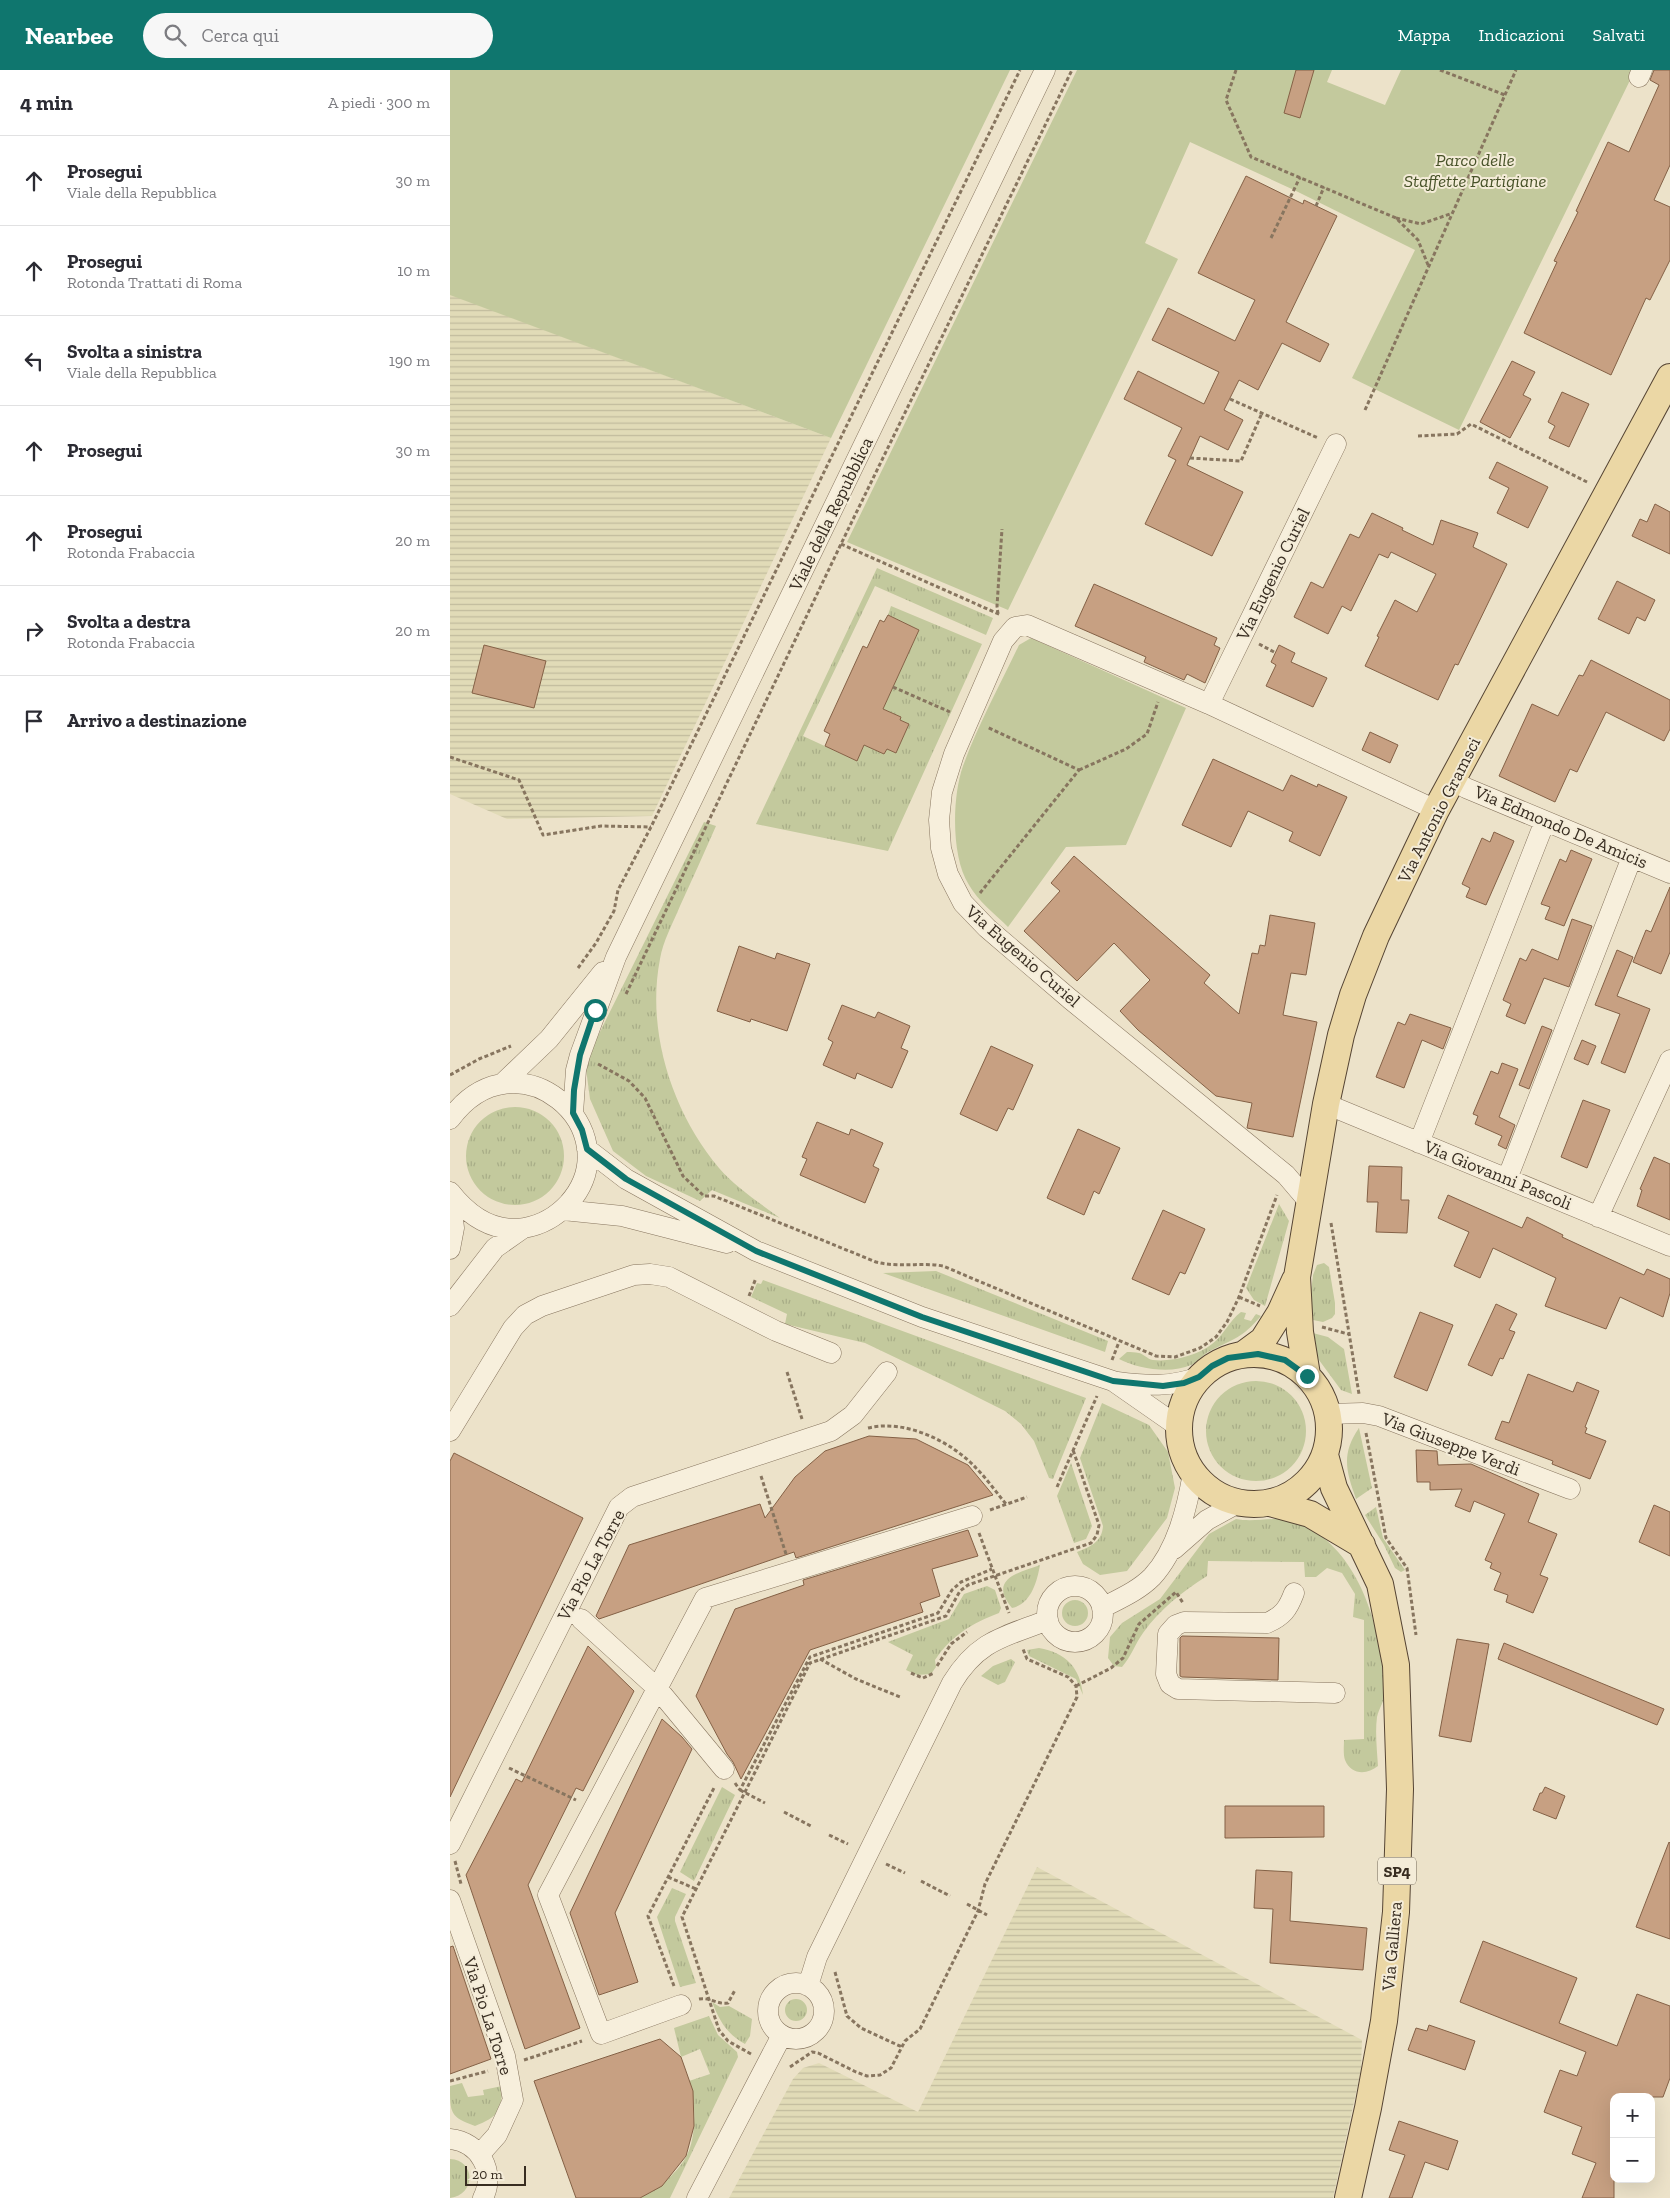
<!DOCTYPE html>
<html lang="it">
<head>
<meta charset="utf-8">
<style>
	:root { --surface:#fff; --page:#f7f7f7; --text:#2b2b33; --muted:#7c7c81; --line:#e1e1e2; --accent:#0f766e }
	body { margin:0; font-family:"Zilla Slab",serif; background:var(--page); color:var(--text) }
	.controls { position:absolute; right:15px; bottom:15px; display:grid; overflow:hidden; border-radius:10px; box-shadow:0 5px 20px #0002 }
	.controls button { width:45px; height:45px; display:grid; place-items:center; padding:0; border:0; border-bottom:1px solid var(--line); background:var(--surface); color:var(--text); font:25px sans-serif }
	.scale { position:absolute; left:15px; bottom:12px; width:61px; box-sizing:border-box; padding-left:5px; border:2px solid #382d21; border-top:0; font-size:14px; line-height:18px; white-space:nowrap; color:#382d21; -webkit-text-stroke:4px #f4ecd8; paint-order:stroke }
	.stop { position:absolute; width:15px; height:15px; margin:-11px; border:4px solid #0f766e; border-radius:50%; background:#fff }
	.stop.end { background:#0f766e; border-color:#fff; box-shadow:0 1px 5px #0008 }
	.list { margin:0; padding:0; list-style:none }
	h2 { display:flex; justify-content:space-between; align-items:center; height:65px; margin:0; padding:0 20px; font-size:21px }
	h2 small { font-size:16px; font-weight:400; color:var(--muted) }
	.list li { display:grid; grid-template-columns:32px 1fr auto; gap:15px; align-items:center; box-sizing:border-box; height:90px; padding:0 20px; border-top:1px solid var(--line) }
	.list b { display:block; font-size:19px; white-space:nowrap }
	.list p { margin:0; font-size:16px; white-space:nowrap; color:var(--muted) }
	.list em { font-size:16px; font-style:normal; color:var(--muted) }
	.icon { flex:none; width:28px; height:28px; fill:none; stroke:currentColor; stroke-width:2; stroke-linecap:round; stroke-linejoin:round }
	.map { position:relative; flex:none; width:1220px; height:2128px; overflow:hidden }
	header { display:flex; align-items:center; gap:30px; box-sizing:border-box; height:70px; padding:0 25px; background:var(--accent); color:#fff }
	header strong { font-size:24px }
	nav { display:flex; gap:28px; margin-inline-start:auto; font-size:18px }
	.search { width:350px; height:45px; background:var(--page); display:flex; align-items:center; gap:12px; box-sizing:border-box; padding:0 18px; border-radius:28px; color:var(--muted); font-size:19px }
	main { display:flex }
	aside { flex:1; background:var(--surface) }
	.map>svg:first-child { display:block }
	.farmland { fill:url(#farmland-rules) }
	.grass { fill:url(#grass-tufts) }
	.green { fill:#c3c99d }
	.building { fill:#c7a082; stroke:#846146 }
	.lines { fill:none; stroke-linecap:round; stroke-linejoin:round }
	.minor-casing { stroke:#87755f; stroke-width:21 }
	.major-casing { stroke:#543; stroke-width:28 }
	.path { stroke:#87755f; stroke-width:3; stroke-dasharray:4 2.5; stroke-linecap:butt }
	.minor { stroke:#f7efdc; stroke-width:20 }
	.major { stroke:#ebd7a5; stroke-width:26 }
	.route { stroke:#0f766e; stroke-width:6 }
	.labels { text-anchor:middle; stroke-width:4; stroke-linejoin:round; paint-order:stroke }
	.shield { fill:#f4ecd8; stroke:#706658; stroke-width:1 }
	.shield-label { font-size:16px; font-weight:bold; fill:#382d21 }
	.park-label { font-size:18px; font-style:italic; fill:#485329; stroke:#f4ecd8 }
	.street-label { font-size:18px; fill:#382d21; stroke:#f4ecd8 }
</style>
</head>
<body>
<header>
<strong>Nearbee</strong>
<div class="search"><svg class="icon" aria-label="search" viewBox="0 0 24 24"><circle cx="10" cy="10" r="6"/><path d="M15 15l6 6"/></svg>Cerca qui</div>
<nav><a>Mappa</a><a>Indicazioni</a><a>Salvati</a></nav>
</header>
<main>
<aside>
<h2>4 min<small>A piedi · 300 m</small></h2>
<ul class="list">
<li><svg class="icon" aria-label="ahead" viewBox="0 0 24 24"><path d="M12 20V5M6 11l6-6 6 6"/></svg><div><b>Prosegui</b><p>Viale della Repubblica</p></div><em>30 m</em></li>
<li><svg class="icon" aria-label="ahead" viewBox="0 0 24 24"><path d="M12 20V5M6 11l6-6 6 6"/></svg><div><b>Prosegui</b><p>Rotonda Trattati di Roma</p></div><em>10 m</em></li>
<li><svg class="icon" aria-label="left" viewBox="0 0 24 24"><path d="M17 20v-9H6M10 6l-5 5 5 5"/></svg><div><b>Svolta a sinistra</b><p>Viale della Repubblica</p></div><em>190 m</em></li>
<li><svg class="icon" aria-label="ahead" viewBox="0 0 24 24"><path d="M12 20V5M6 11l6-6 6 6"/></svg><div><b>Prosegui</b></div><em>30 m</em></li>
<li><svg class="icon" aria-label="ahead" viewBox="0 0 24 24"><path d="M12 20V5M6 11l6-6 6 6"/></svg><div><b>Prosegui</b><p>Rotonda Frabaccia</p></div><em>20 m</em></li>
<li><svg class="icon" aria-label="right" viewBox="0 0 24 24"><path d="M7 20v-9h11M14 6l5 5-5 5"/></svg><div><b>Svolta a destra</b><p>Rotonda Frabaccia</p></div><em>20 m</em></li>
<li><svg class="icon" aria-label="arrive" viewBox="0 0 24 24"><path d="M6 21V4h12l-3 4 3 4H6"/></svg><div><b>Arrivo a destinazione</b></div></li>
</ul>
</aside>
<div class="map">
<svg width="1220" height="2128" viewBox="0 0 1220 2128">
	<defs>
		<pattern id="farmland-rules" width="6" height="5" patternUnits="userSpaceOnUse" patternTransform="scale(1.25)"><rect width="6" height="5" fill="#e1dbb7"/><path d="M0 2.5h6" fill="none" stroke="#c2bc9d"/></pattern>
		<pattern id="grass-tufts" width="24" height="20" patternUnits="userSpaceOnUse" patternTransform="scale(1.25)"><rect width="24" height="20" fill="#c3c99d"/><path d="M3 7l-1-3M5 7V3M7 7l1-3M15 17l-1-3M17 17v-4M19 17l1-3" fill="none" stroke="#a8ad87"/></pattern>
	</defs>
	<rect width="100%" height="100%" fill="#ece2c9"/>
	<!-- farmland -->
	<path class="farmland" d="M0,224L381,368L202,746L57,749L0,724Z
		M587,1797L912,1970L911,2000L883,2128H279L343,2009L353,1998L369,1993L468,2042Z"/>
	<!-- grass -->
	<path class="grass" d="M427,498L543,548L536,565L425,516L353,666L407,691L414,675L434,684L437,679L446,683L459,654L450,650L451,647L433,639L469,560L438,545L441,536L532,574L438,781L306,754Z
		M254,752L266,756C254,783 242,810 230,836C223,853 213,871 210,889C196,961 222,1042 269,1098C285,1117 310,1133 330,1148L262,1120L250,1131L196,1106L163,1081L140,1029L136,999L139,984Z
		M16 1086a49 49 0 1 1 98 0a49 49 0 1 1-98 0Z
		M829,1134L839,1151L815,1236L804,1230L796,1218Z
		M874,1193L879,1197L885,1233V1244L882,1248L873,1252L858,1249L863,1205L867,1195Z
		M486,1201L658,1271L655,1282L433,1203Z
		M313,1210L636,1328L603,1409L599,1408L584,1371L571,1354L555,1341L503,1315L415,1273L335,1254L337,1244L301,1227L307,1213L311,1214Z
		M791,1242L796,1243L794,1249L801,1251L806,1244L811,1246C791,1269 785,1268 760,1281C753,1284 748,1292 741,1295C721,1304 688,1299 669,1289L677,1282C681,1282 685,1282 689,1283C694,1284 697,1289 703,1290C721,1292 747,1286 762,1274C774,1265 779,1251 791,1242Z
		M859,1262L878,1267L894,1279L902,1324L891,1320L869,1290Z
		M756 1361a50 50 0 1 1 100 0a50 50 0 1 1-100 0Z
		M652,1333L699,1355L718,1382L725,1418L717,1448L677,1501L650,1505L633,1494L627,1482C640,1477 652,1472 653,1456L630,1388Z
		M909,1358L922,1418L906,1429C896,1401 891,1384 909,1358Z
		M621,1393L642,1456L636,1469L624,1473L607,1426Z
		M926,1437L933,1468L955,1500L951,1502L945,1498L934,1475L915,1445Z
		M786,1449C806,1453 827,1445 846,1452C902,1473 926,1541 932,1595C933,1604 935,1613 935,1622C935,1630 929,1638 927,1647C925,1662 927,1681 928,1696C917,1705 901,1705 895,1690C893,1684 894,1675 894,1670L914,1669V1550L903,1547L905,1524L892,1503L877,1498L866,1507H855L854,1492L758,1491L757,1506C732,1522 710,1539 693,1563C685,1574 681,1587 672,1597L664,1596L658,1588L660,1567L672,1553L710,1529L759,1464Z
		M590,1495C587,1512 581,1534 562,1538C538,1509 568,1503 590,1495Z
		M537,1516L545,1520L551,1538L549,1543C522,1553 501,1566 485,1590L486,1597L481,1604L467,1605L456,1600L463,1585L438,1572L499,1549L514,1524Z
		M612 1543a13 13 0 1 1 26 0a13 13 0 1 1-26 0Z
		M589,1578C616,1583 630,1597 633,1625L626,1609L579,1586L577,1580Z
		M561,1589L565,1592L555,1612L548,1615L531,1606L543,1596Z
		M272,1717L285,1725L244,1811L230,1802Z
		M222,1818L236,1824L225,1847V1851L246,1913L230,1917L207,1847Z
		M335 1940a11 11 0 1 1 22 0a11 11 0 1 1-22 0Z
		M262,1932L270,1937L279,1936L302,1949L300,1966L295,1974C277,1964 270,1952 262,1932Z
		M259,1946L268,1965L287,1982L288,1987L220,2128H190C208,2118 226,2105 236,2087C247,2068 246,2030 239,2011L260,2004L250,1979L231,1987L224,1958Z
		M12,2013L18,2027L34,2025L33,2020L52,2016C52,2041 48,2047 25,2056C0,2047 0,2043 0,2016Z
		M0,2089C26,2090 26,2125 0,2128Z"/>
	<!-- green -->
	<path class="green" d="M0,0H560L381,368L0,225Z
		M627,0H882L877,12L935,35L951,0H1185L1009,360L902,308L965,180L844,120L740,72L695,173L728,189L558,540L397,472Z
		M581,568L736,638L676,775L616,777L558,857C545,844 528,831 519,815C501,787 502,727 513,696C528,655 550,615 569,575Z"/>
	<!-- building -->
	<path class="building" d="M846,0H864L850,48L834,43Z
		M1204,0H1220V95L1204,130L1220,137V190L1200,230L1196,228L1161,305L1074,263L1107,192L1104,191L1128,142L1126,141L1158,72L1179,82L1209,15L1200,10Z
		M796,106L853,134L854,130L887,146L836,252L879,274L870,292L832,273L808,320L789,310L774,340L793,350L778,380L750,366L737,395L793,422L762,486L695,454L726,390L718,386L732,358L674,329L688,301L754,334L769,302L702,270L718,238L785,271L805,230L748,203Z
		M1062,291L1085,302L1073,325L1081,329L1060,368L1030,352Z
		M1112,322L1139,334L1119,377L1099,368L1105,356L1098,352Z
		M1047,392L1098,417L1078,458L1047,443L1059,418L1039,408Z
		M1205,434L1220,442V484L1182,466L1190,449L1197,452Z
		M922,443L953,458L952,460L983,475L991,450L1028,463L1023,477L1057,494L1008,595L1005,594L988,630L915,596L929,567L927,566L945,530L967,542L986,504L941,482L938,488L929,484L901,541L892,536L878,564L844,547L861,512L873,518L900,464L909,468Z
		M1167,511L1205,530L1195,551L1187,547L1179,564L1148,549Z
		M644,514L767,568L764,575L770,578L755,613L737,604L734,610L694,592L696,587L625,556Z
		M438,545L469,560L433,639L451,647L450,650L459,654L446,683L437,679L434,684L414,675L407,691L375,676L380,664L374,661L413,576L417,578L430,550L434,552Z
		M34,575L96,591L84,638L22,623Z
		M829,575L845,583L841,592L877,608L863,637L816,616L826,595L821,592Z
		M1141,590L1220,630V659L1214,671L1156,642L1127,702L1120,699L1105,732L1049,706L1082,634L1108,646L1129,605L1133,606Z
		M920,662L948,675L940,693L912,680Z
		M763,689L833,721L841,705L867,717L868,714L897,727L870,786L839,771L843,762L798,741L781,777L732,755Z
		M1044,762L1064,771L1036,835L1016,827L1020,818L1012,814L1032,768L1040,772Z
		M1121,780L1142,789L1114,856L1095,849L1100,837L1091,834L1110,789L1116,792Z
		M624,786L760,905L754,913L789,944L802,883L808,884L810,875L815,876L820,845L865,853L856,905L841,903L833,945L867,952L843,1067L797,1058L802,1033L766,1026L688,960L670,941L700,910L664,873L627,911L574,861L610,821L601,813Z
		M1220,817V882L1211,904L1183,892L1196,860L1201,862Z
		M1122,849L1142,856L1119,917L1094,908L1075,954L1056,946L1061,934L1053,930L1070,888L1076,891L1082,879L1108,890Z
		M289,876L325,889L327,883L360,894L337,961L301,949L300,952L267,941Z
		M1167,880L1183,887L1167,926L1200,939L1175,1003L1151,993L1170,944L1145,935Z
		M392,935L425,948L428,942L460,956L451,978L458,981L442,1018L407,1003L405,1009L373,995L383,972L378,969Z
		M960,944L1001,958L993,979L972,970L954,1018L926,1007L948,952L955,955Z
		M1092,956L1102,960L1079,1019L1069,1015Z
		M1132,970L1146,976L1138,995L1124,989Z
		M541,976L583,995L563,1040L558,1038L547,1061L510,1044Z
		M1052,993L1068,999L1049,1047L1065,1055L1056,1079L1048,1075L1052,1066L1025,1054L1028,1046L1023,1044L1041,1001L1048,1004Z
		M1133,1030L1160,1040L1137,1098L1111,1087Z
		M367,1052L399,1065L401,1059L433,1073L423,1096L429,1099L415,1133L350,1105L357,1089L352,1087Z
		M628,1059L670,1078L649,1124L644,1121L634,1145L597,1128Z
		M1204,1087L1220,1094V1150L1187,1136L1192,1120L1190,1119Z
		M919,1096L952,1097L951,1130H959L957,1163L926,1162L928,1132H917Z
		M998,1125L1072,1158L1077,1147L1113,1165L1112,1167L1194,1205L1197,1199L1220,1209V1223L1213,1247L1170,1227L1156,1259L1095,1236L1106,1208L1043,1178L1030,1208L1004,1196L1019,1162L988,1148Z
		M713,1140L755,1159L735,1204L730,1202L719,1225L682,1209Z
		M1046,1234L1067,1244L1059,1260L1065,1262L1053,1289L1050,1288L1042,1306L1018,1295Z
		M970,1242L1003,1255L977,1321L944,1307Z
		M1078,1304L1123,1322L1127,1312L1149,1321L1135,1357L1137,1358L1135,1363L1156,1371L1140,1409L1102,1394L1103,1391L1045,1369L1052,1351L1059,1353Z
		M419,1366L466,1369L518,1395L543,1425L346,1488L344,1482L149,1549L146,1546L179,1475L310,1434L315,1448L345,1407L375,1381Z
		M966,1380L987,1381L988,1395L1021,1394L1089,1424L1078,1452L1107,1464L1090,1505L1098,1508L1083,1543L1056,1532L1058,1525L1044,1520L1051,1503L1040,1498L1042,1493L1035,1490L1055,1444L1024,1431L1020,1442L1005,1436L1012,1419L980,1420V1412H967Z
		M4,1383L133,1448L0,1727V1391Z
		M1204,1435L1220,1442V1486L1189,1472Z
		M518,1460L528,1486L482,1499L490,1526L470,1533L473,1542L360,1580L291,1709L283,1692L277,1684L246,1626L285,1539L354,1515L353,1510Z
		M732,1566L829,1568L828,1610L732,1607L730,1606V1568Z
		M1007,1569L1039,1574L1021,1672L989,1666Z
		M1054,1573L1214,1639L1207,1655L1048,1589Z
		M138,1576L184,1621L133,1721L126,1718L78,1815L130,1958L75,1979L16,1805L66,1709L72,1712Z
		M212,1649L232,1667L242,1679L165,1843L188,1912L149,1925L120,1843Z
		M1095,1717L1115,1726L1106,1749L1083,1740L1090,1723H1092Z
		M775,1736H874V1767L775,1768Z
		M1219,1772L1220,1773V1869L1186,1857Z
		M806,1800L842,1802L840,1851L917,1858L913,1900L820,1893L823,1839L804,1838Z
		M1033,1871L1127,1908L1109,1953L1167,1976L1187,1924L1220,1936V2008L1213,2027H1164V2128H1132L1146,2093L1122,2084L1132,2057L1094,2042L1110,2000L1127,2006L1136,1982L1010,1932Z
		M3,1876L41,1989L0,2004V1877Z
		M979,1955L1025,1971L1015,2000L958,1980L966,1958L977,1961Z
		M210,1969L231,1987L243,2021L244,2056L236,2086L212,2116L190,2128H126L84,2011Z
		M949,2051L1008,2071L998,2100L975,2092L962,2128H939L955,2085L939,2080Z"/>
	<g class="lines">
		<!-- minor casing -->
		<g class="minor-casing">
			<path id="minor" d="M1189,7L1192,0
				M759,634L886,374
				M1002,710L1016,718L1220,803
				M53,1013L99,969L153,902
				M876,1034L1220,1176
				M123,1043L126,1000L130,985L166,887L595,0
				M0,1049C67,958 183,1060 119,1133C107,1146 92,1155 74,1158C43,1163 18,1145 0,1122
				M969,1073L1095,751
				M137,1079L176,1109L306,1181L472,1247L663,1311L729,1357
				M1057,1109L1182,787
				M0,1124L4,1158L0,1179
				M859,1132L836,1105L620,929L537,858L513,833L498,804L491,778L489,750L492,722L504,684L553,571L565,557L577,555L759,634L986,740
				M113,1140L172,1146L277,1173
				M1148,1147L1220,990
				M0,1236L45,1178L72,1159
				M667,1312C696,1316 722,1317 749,1307
				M878,1344L913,1343L929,1346L1120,1419
				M0,1361L63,1258L75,1245L92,1236L184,1205L200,1204L219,1207L326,1261L381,1283
				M724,1479L757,1450L788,1433
				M597 1544a28 28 0 1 1 56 0a28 28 0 1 1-56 0Z
				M844,1523C838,1539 833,1546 817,1553L734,1552L726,1555L718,1564L716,1604L720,1614L728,1619L885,1623
				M652,1538C669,1529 688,1521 702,1507C727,1480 737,1438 743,1403L741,1400
				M131,1549L207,1618L274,1699
				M0,1774L169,1437L182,1427L381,1361L403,1345L437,1302
				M0,1830L55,1986L63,2030L47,2065L30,2084
				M318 1941a28 28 0 1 1 56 0a28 28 0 1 1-56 0Z
				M358,1916L367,1887L502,1613C528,1570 554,1567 598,1550
				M231,1935L151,1964L98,1825L255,1528L522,1446
				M0,2069C30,2072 46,2102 33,2128
				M247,2128L332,1965"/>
		</g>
		<!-- major casing -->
		<g class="major-casing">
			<path id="major" d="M729 1359a75 75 0 1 1 150 0a75 75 0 1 1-150 0Z
				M794,1284L813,1270L830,1243L845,1210
				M857,1305L850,1262L847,1207L876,1034L891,965L903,925L926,866L986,740L1220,307
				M875,1385L884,1418L930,1514L946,1595L950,1719L946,1842L934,1951L918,2038L898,2128
				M820,1433L860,1444L912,1475"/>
		</g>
		<!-- path -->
		<path class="path" d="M786,0L776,30L801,87L946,148L968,170L978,195
			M990,0L1055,25
			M866,136L874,117
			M946,148L971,154L1000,144
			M821,168L850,107
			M780,329L868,368
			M915,340L1066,0
			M968,366L1007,364L1021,354L1137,412
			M740,388L791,391L812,343
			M391,474L551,545
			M548,544L547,536L552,459
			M809,574L824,582
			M443,617L500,642
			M0,687L69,710L93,765L151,756L201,757
			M629,700L676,679L697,664L708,632
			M530,823L629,700L537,657
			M128,898L146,873L164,841L168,820L201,757L570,0
			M176,924L391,474L622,0
			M148,994L179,1011L195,1028L233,1106L254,1126H264L426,1192C450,1198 470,1192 493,1196L706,1286L725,1287L750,1278L766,1267L777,1252L789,1227L827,1125
			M0,1005L29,989L61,976
			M881,1153L909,1324
			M299,1226L306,1208
			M789,1227L810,1236
			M872,1257L898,1264
			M662,1290L669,1272
			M337,1302L352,1349
			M418,1358C455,1349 501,1371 526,1398C537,1409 546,1422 556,1434
			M916,1363L936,1468L957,1498L966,1565
			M311,1406L336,1484
			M607,1417L647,1326
			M540,1440L577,1427
			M529,1463L559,1543
			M370,1589L406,1609L450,1627
			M487,1596L501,1574L517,1562
			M461,1603L473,1608L484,1603
			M626,1616L661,1598L673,1588L689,1554L726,1522L733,1533
			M59,1698L126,1730
			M285,1713L290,1720L360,1587L488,1543L502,1520L511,1512L542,1499
			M290,1720L315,1733
			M334,1742L361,1756
			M379,1765L398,1774
			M5,1791L11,1814
			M436,1794L455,1803
			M218,1807L246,1819
			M471,1811L500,1826
			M517,1834L537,1845
			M385,1902L397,1946L411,1958L452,1977
			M224,1916L198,1846L265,1716
			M249,1929C260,1927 268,1935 278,1933L285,1920
			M301,1984L278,1971L269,1960L232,1847L360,1593L496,1546L510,1521L518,1515L641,1473L647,1465L649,1455L623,1380
			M74,1990L132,1971
			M340,1997L362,1982L368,1983L406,2002L417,2006L430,2005L441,1998L455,1971L470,1959L528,1841L535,1814L627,1627L626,1616L618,1607L577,1589L573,1579
			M0,2011L38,2001"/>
		<!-- minor -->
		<use href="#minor" class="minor"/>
		<!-- major -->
		<use href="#major" class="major"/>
	</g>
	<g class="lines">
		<!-- route -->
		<path class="route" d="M145,940L130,985L124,1020L123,1043L132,1060L137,1079L176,1109L306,1181L472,1247L663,1311L713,1316L734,1313L749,1307L762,1296L778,1288L808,1284L835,1290L857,1306"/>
	</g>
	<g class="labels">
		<!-- shield labels -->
		<rect class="shield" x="928" y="1787.5" width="38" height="27" rx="4"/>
		<g class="shield-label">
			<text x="947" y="1807">SP4</text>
		</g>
		<!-- park labels -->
		<g class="park-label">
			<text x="1025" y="96">Parco delle<tspan x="1025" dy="21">Staffette Partigiane</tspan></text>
		</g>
		<!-- street labels -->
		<g class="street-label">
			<text transform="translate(381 444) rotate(-64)" y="6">Viale della Repubblica</text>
			<text transform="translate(823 504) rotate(-64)" y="6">Via Eugenio Curiel</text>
			<text transform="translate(989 740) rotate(-63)" y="6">Via Antonio Gramsci</text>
			<text transform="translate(1111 757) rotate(23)" y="6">Via Edmondo De Amicis</text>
			<text transform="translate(573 886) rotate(41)" y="6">Via Eugenio Curiel</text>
			<text transform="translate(1048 1105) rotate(22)" y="6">Via Giovanni Pascoli</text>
			<text transform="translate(1001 1374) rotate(21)" y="6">Via Giuseppe Verdi</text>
			<text transform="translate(141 1495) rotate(-62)" y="6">Via Pio La Torre</text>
			<text transform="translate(942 1876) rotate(-85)" y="6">Via Galliera</text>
			<text transform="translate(38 1946) rotate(72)" y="6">Via Pio La Torre</text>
		</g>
	</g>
</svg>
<div class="controls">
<button>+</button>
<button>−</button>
</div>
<div class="scale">20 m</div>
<div class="stop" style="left:145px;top:940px"></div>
<div class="stop end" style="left:857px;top:1306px"></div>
</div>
</main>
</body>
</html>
